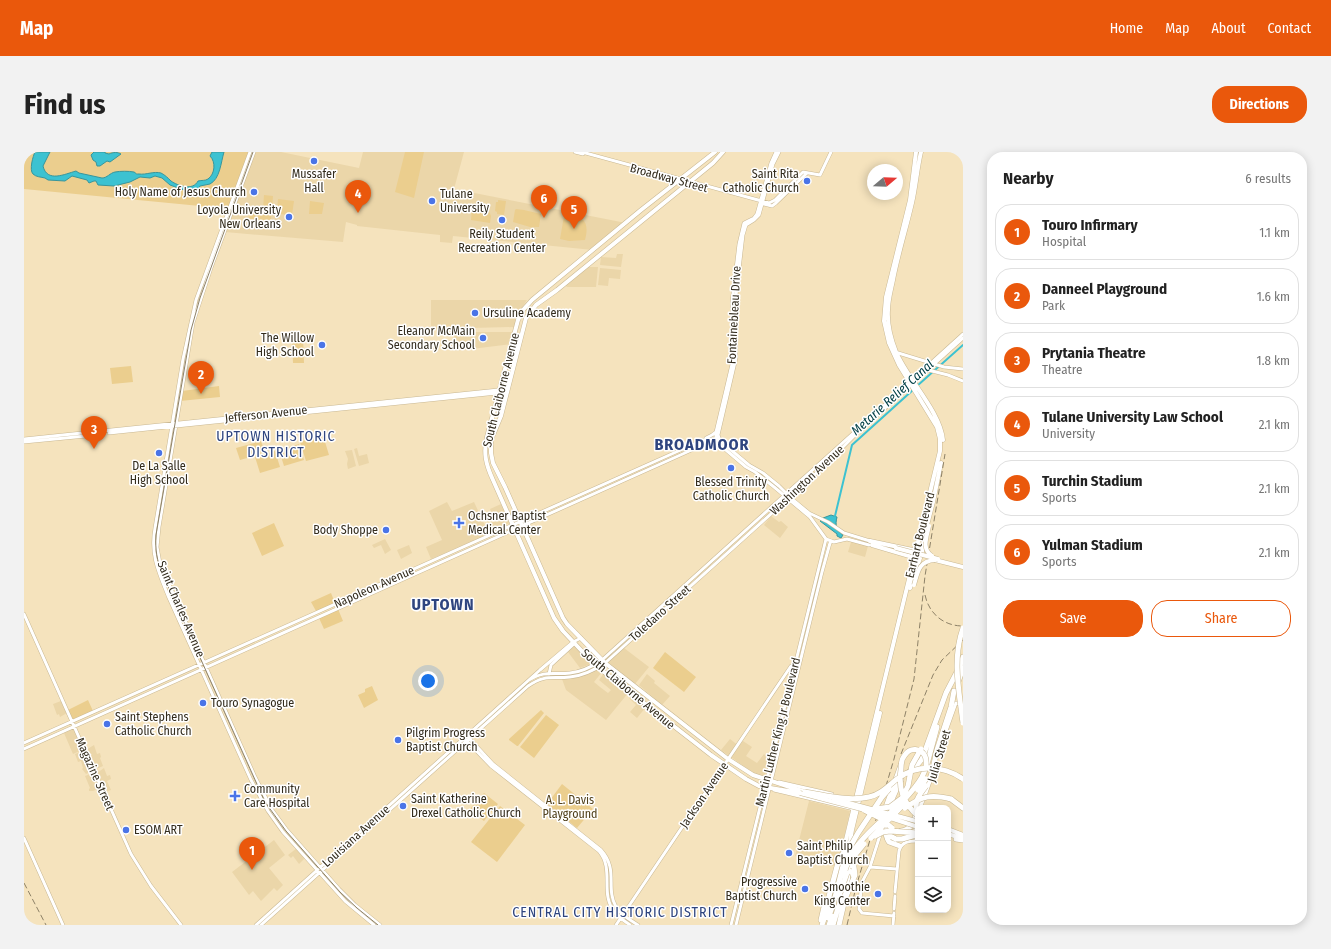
<!DOCTYPE html>
<html lang="en">
<head>
<meta charset="utf-8">
<style>
	:root { --surface:#fff; --page:#f2f2f2; --text:#222; --muted:#767676; --line:#e0e0e0; --accent:#ea580c }
	body { margin:0; font-family:"Fira Sans Condensed",sans-serif; background:var(--page); color:var(--text) }
	.controls { position:absolute; right:12px; bottom:12px; display:grid; overflow:hidden; border-radius:8px; box-shadow:0 2px 10px #0003 }
	.controls button { width:36px; height:36px; display:grid; place-items:center; padding:0; border:0; border-bottom:1px solid var(--line); background:var(--surface); color:var(--text); font:20px sans-serif }
	.compass { position:absolute; left:843px; top:12px; width:36px; height:36px; border-radius:50%; background:var(--surface); box-shadow:0 2px 10px #0003; rotate:71deg }
	.you { position:absolute; left:404px; top:529px; width:14px; height:14px; margin:-10px; border:3px solid #fff; border-radius:50%; background:#1a73e8; box-shadow:0 0 0 6px #1a73e833 }
	.badge { display:grid; place-items:center; width:26px; height:26px; border-radius:50%; background:var(--accent); color:#fff; font-size:13px; font-weight:700 }
	.pin { position:absolute; translate:-50% -33px; filter:drop-shadow(0 1px 2px #0008) }
	.pin::after { content:''; position:absolute; top:21px; width:14px; height:12px; background:inherit; clip-path:polygon(0 0,100% 0,50% 100%) }
	.list { margin:0; padding:0; list-style:none }
	h2 { display:flex; justify-content:space-between; align-items:center; height:52px; margin:0; padding:0 16px; font-size:17px }
	h2 small { font-size:13px; font-weight:400; color:var(--muted) }
	.list li { display:grid; grid-template-columns:26px 1fr auto; gap:12px; align-items:center; box-sizing:border-box; height:56px; margin:0 8px 8px; padding:0 8px; border:1px solid var(--line); border-radius:16px }
	.list b { display:block; font-size:15px; white-space:nowrap }
	.list p { margin:0; font-size:13px; white-space:nowrap; color:var(--muted) }
	.list em { font-size:13px; font-style:normal; color:var(--muted) }
	.actions { display:flex; gap:8px; padding:12px 16px }
	.actions a { flex:1; padding:9px 0; border:1px solid var(--accent); border-radius:16px; text-align:center; font-size:14px; color:var(--accent) }
	.actions .main { background:var(--accent); color:#fff }
	.icon { flex:none; width:22px; height:22px; fill:none; stroke:currentColor; stroke-width:2; stroke-linecap:round; stroke-linejoin:round }
	.map { position:relative; flex:none; width:939px; height:773px; overflow:hidden; border-radius:16px }
	header { display:flex; align-items:center; gap:24px; box-sizing:border-box; height:56px; padding:0 20px; background:var(--accent); color:#fff }
	header strong { font-size:19px }
	nav { display:flex; gap:22px; margin-inline-start:auto; font-size:14px }
	.intro { display:flex; align-items:center; justify-content:space-between; box-sizing:border-box; height:96px; padding:0 24px }
	h1 { margin:0; font-size:28px }
	.button { padding:10px 18px; border-radius:16px; background:var(--accent); color:#fff; font-size:14px; font-weight:700 }
	main { display:flex; gap:24px; padding:0 24px }
	aside { flex:1; background:var(--surface); border-radius:16px; box-shadow:0 2px 10px #0003 }
	.map>svg:first-child { display:block }
	.built { fill:#ebd6a9 }
	.green { fill:#ebce8e }
	.water { fill:#3cc2d1; stroke:#39959b }
	.lines { fill:none; stroke-linecap:round; stroke-linejoin:round }
	.canal { stroke:#3cc2d1; stroke-width:2 }
	.secondary-casing { stroke:#c9b893; stroke-width:4 }
	.primary-casing { stroke:#c9b893; stroke-width:5 }
	.highway-casing { stroke:#c9b893; stroke-width:6 }
	.secondary { stroke:#fff; stroke-width:3 }
	.primary { stroke:#fff; stroke-width:4 }
	.highway { stroke:#fff; stroke-width:5 }
	.tram { stroke:#8d8167; stroke-width:1 }
	.rail { stroke:#8d8167; stroke-width:1; stroke-dasharray:6 3; stroke-linecap:butt }
	.primary-bridge-casing { stroke:#c9b893; stroke-width:5; stroke-linecap:butt }
	.highway-bridge-casing { stroke:#c9b893; stroke-width:6; stroke-linecap:butt }
	.primary-bridge { stroke:#fff; stroke-width:4 }
	.highway-bridge { stroke:#fff; stroke-width:5 }
	.poi-dot { fill:#4a74e7; stroke:#fff; stroke-width:1.5 }
	.labels { text-anchor:middle; stroke-width:3; stroke-linejoin:round; paint-order:stroke }
	.poi-label { font-size:12px; fill:#332c1d; stroke:#fff; text-anchor:start }
	.street-label { font-size:12px; fill:#332c1d; stroke:#fff }
	.park-label { font-size:12px; fill:#51411c; stroke:#fff }
	.water-label { font-size:13px; font-style:italic; fill:#034147; stroke:#fff }
	.quarter-label { font-size:14px; letter-spacing:1px; fill:#2f457f; stroke:#fff }
	.district-label { font-size:16px; font-weight:bold; letter-spacing:1px; fill:#2f457f; stroke:#fff }
</style>
</head>
<body>
<header>
<strong>Map</strong>
<nav><a>Home</a><a>Map</a><a>About</a><a>Contact</a></nav>
</header>
<div class="intro"><h1>Find us</h1><a class="button">Directions</a></div>
<main>
<div class="map">
<svg width="939" height="773" viewBox="0 0 939 773">
	<rect width="100%" height="100%" fill="#f5e3bd"/>
	<!-- built -->
	<path class="built" d="M230,0H257L335,16L339,0H440L430,37L602,71L569,98L429,84L428,91L416,90V83L333,74V73L322,70L319,90L201,80Z
		M593,102H599L597,115L576,113L577,105L592,106Z
		M564,115H574L572,135H543L541,133Z
		M576,116L597,118L596,127L585,126L584,134L574,133Z
		M407,148H503L497,157L490,175L407,177Z
		M430,180H489L487,192L431,199Z
		M333,296L335,304L343,302L345,311L335,314L330,297Z
		M328,298L332,314L324,317L323,312L324,307L321,299Z
		M423,350L428,359L450,350L465,382L407,407L402,395L418,388L405,359Z
		M477,352L486,371L470,378L467,371L471,369L466,357Z
		M747,364L755,370L757,369L764,375L756,386L740,373Z
		M361,387L367,398L361,402L357,393L350,396L348,393Z
		M827,390L844,394L841,405L824,400Z
		M385,393L388,401L377,407L373,398Z
		M550,494H551L567,512L556,516L544,500Z
		M600,496L625,515L611,532L584,510Z
		M574,517L578,520L570,530L576,535L584,541L587,538L575,528L580,521L605,540L582,568L542,538L538,527L550,526Z
		M623,522L631,529L630,531L646,544L638,553L616,534L615,533Z
		M607,543L622,555L613,566L606,560L612,553L605,546Z
		M37,549L43,561L36,565L35,562L33,563L29,552Z
		M50,576L58,598L49,602L40,581Z
		M706,587L715,594L719,589L728,595L722,604L733,611L740,602L746,606L742,624L733,623L728,620L697,598Z
		M70,593L73,602L76,601L77,605L76,606L79,614L72,617L62,598Z
		M59,599L68,619L62,622L58,617L59,616L57,609L54,610L51,602Z
		M80,616L83,624L86,623L87,627L83,629L87,638L81,640L73,621Z
		M69,621L76,636L69,639H65V637L66,636L61,624Z
		M785,649L826,659L817,699L810,714L771,704Z
		M250,688L261,703L245,716L259,733L253,739L250,736L237,749L229,739L225,743L208,720Z
		M273,696L281,706L275,712L269,704L267,706L264,703Z"/>
	<!-- green -->
	<path class="green" d="M0,0H225L204,58L176,54L0,37Z
		M381,0H400L390,46L371,40Z
		M240,43L249,44L248,58L239,57Z
		M254,47L270,49L268,63L255,62L253,59Z
		M474,48L482,49L480,63L473,62V60L471,59L472,50H474Z
		M286,49L300,51L298,62H285Z
		M227,56L238,57V64L239,58H248L246,74H239L236,71L237,68L225,67Z
		M448,56L465,59L467,64L466,71L447,68Z
		M492,57L500,58L517,62L515,75H506L489,70L491,58Z
		M545,63C562,64 565,73 561,88L545,89L536,87L540,64Z
		M279,186L280,211H269L268,187Z
		M107,214L109,230L88,232L86,216Z
		M195,234L196,245L156,249L158,239Z
		M299,283L305,303L282,309L276,290Z
		M237,289L241,301L216,308L212,296Z
		M275,292L280,308L260,314L255,298Z
		M251,299L256,315L236,321L231,305Z
		M250,371L260,394L238,404L228,381Z
		M307,441L311,451L292,459L287,450Z
		M314,457L319,469L300,477L295,466Z
		M641,500L672,525L660,540L629,516Z
		M348,534L354,548L340,556L334,543L341,540V537Z
		M64,548L69,559L49,568L44,558Z
		M517,558L520,561L494,594H493L485,588V587Z
		M522,563L535,573L510,606L496,595Z
		M538,632L569,657L553,676L523,652Z
		M460,641L474,652L460,669L445,658Z
		M476,654L501,673L473,710L447,690Z"/>
	<!-- water -->
	<path class="water" d="M11,0H26L19,14C23,31 41,22 52,19L55,21L78,26C83,26 86,21 91,20C96,19 105,19 110,20C114,22 110,22 115,22C122,23 130,19 137,21C141,23 144,26 147,29C154,34 169,39 174,29C178,28 181,29 184,27C191,22 192,10 186,4L188,0H200C197,10 196,27 186,32C183,33 179,33 176,34L173,38L163,39L154,36L146,33L138,26L131,24L126,26L116,25L106,30L90,34L74,33L72,29H70L65,31L63,28L48,24L41,29L24,28L21,26C17,25 12,25 9,22C5,18 9,4 11,0Z
		M70,0H81V1L85,2C89,0 94,0 97,2L86,10L83,9L76,14H73L72,10L69,8L67,3Z
		M807,363L813,365C811,373 812,378 819,383L817,386L813,384V382L796,369L799,366Z"/>
	<g class="lines">
		<!-- canal -->
		<path class="canal" d="M893,234L939,193
			M811,364L828,293L890,237"/>
		<!-- secondary casing -->
		<g class="secondary-casing">
			<path id="secondary" d="M226,0L172,148L159,207L131,376C126,403 135,421 145,446L227,628L244,659L259,680L321,749L350,773
				M230,0L187,116L169,171L135,375L133,395L136,411L140,421L231,625L248,658L262,677L315,737L331,753L356,773
				M551,0L559,2
				M558,0L745,51L751,48L779,20L796,23L807,0
				M740,52L748,54L752,51L783,21
				M871,200L920,215L939,217
				M907,211L939,182
				M900,217L924,223L939,229
				M85,281L483,240
				M682,286L688,283L692,280
				M0,287L484,237
				M692,287V280L709,208L708,150L715,92L720,71L730,66L733,62L747,11L752,0
				M696,288L694,283L712,206L711,152L719,83L722,73L730,68L735,63L749,12L755,0
				M0,290L62,284
				M700,292L725,313L739,321L755,334L768,347L785,361L804,370L820,381L846,389
				M696,293L722,315L731,320L750,335L786,365L802,387L810,390L823,387L845,393
				M0,462L107,702L127,734L157,773
				M525,522L527,513L551,491
				M505,528C522,518 528,523 546,521C557,520 569,514 578,508L886,230
				M445,586L469,612L577,698C595,718 581,735 592,755C597,763 606,768 614,773
				M442,588L467,614L575,699C591,718 575,741 591,761C595,766 601,769 606,773
				M0,591L679,288L692,287L700,292
				M917,593L932,551L938,553
				M0,597L681,292L688,290L697,294
				M755,630L808,642
				M750,638L830,657
				M857,680L846,715L838,730L835,757L838,761L870,764
				M0,686L39,773
				M846,715L873,717
				M871,740L875,699C878,689 885,689 894,689
				M870,757L871,744
				M232,773L516,518L549,490L557,486
				M237,773L504,534C522,522 527,527 546,525C558,524 572,517 581,511L798,316L830,284L939,186
				M592,773L767,514
				M707,773L802,387
				M712,773L798,420L806,391L808,389
				M869,773L870,761"/>
		</g>
		<!-- primary casing -->
		<g class="primary-casing">
			<path id="primary" d="M691,0L617,58L508,148L499,158L494,168L463,285C459,301 462,313 469,328L530,466L539,479L571,513L687,603L722,627L735,634L776,641
				M699,0L689,11L533,138L512,153L502,166L477,264L467,288V301L469,311L481,335L539,466L543,472L581,511L704,607L729,623L781,640
				M897,0C893,17 892,34 888,51C882,77 874,102 869,128C867,138 864,148 864,158C863,172 867,187 872,200C884,228 916,259 919,288
				M846,389L898,400
				M848,393L892,406
				M911,408L939,415
				M886,436L898,400L902,377L909,350L917,311
				M924,677L939,683
				M924,682L937,686
				M825,696L828,678L856,561
				M819,700L916,299V287L913,275L875,213L865,191L860,169L862,145L886,48L892,0
				M819,744L824,727L825,709"/>
		</g>
		<!-- highway casing -->
		<g class="highway-casing">
			<path id="highway" d="M934,519L939,505
				M934,530L939,516
				M885,620L894,612L898,607L922,541L934,518
				M898,625L902,616L913,575
				M927,647L939,656
				M862,655L877,613
				M895,656L902,638L908,621L913,598L927,555L930,539
				M894,673L890,682L894,688
				M862,677L866,684L872,687
				M877,679C888,678 890,669 893,660
				M932,687L939,688
				M876,694L865,690C855,674 869,643 877,628
				M825,719L828,720L830,725
				M804,766L809,753
				M797,768L800,755L804,748
				M798,773L807,747
				M805,773L808,764
				M809,773L814,756L819,744
				M815,773L821,747L831,723L830,715L825,712"/>
		</g>
		<!-- secondary -->
		<use href="#secondary" class="secondary"/>
		<!-- primary -->
		<use href="#primary" class="primary"/>
		<!-- highway -->
		<use href="#highway" class="highway"/>
		<!-- tram -->
		<path class="tram" d="M229,0L176,146L167,178L132,383C131,397 133,409 138,421L241,650L262,679L316,740L333,756L354,773"/>
		<!-- rail -->
		<path class="rail" d="M901,443C905,462 920,474 939,474
			M877,602L909,523L918,508L939,488
			M0,731L22,773
			M823,773L832,735L870,607L890,527L901,424L921,302"/>
		<!-- primary-bridge casing -->
		<g class="primary-bridge-casing">
			<path id="primary-bridge" d="M905,374C903,384 897,397 908,404
				M872,396L914,407
				M890,433C894,419 895,409 911,408
				M776,641L841,658
				M810,647L892,669
				M848,660L894,675"/>
		</g>
		<!-- highway-bridge casing -->
		<g class="highway-bridge-casing">
			<path id="highway-bridge" d="M939,476C928,507 935,539 939,571
				M894,638L902,627
				M781,640C801,643 824,650 845,645C856,643 864,634 873,627C893,612 919,613 939,627
				M881,656C898,644 907,642 927,647
				M851,657L866,655L878,646L884,634L888,613L897,597
				M840,658L856,666L868,676
				M894,662C889,650 895,643 902,634
				M894,664C879,651 874,637 877,617C877,613 878,606 881,603C886,595 897,596 901,604C903,608 902,612 902,616
				M851,684L859,680L866,679L894,681
				M847,686L880,652
				M872,687H878L892,683
				M831,703L840,692
				M819,724C822,716 824,708 828,701C847,672 880,655 898,625
				M815,744L823,721
				M804,748L815,707L823,696
				M809,753L822,702L834,681L858,645L865,637"/>
		</g>
		<!-- primary-bridge -->
		<use href="#primary-bridge" class="primary-bridge"/>
		<!-- highway-bridge -->
		<use href="#highway-bridge" class="highway-bridge"/>
	</g>
	<!-- markers -->
	<g class="poi-dot">
		<circle cx="290" cy="9" r="4"/>
		<circle cx="783" cy="29" r="4"/>
		<circle cx="230" cy="40" r="4"/>
		<circle cx="408" cy="49" r="4"/>
		<circle cx="265" cy="65" r="4"/>
		<circle cx="478" cy="68" r="4"/>
		<circle cx="451" cy="161" r="4"/>
		<circle cx="459" cy="186" r="4"/>
		<circle cx="298" cy="193" r="4"/>
		<circle cx="135" cy="301" r="4"/>
		<circle cx="707" cy="316" r="4"/>
		<path d="M433 365h4v4h4v4h-4v4h-4v-4h-4v-4h4z"/>
		<circle cx="362" cy="378" r="4"/>
		<circle cx="179" cy="551" r="4"/>
		<circle cx="83" cy="572" r="4"/>
		<circle cx="374" cy="588" r="4"/>
		<path d="M209 638h4v4h4v4h-4v4h-4v-4h-4v-4h4z"/>
		<circle cx="379" cy="654" r="4"/>
		<circle cx="102" cy="678" r="4"/>
		<circle cx="765" cy="701" r="4"/>
		<circle cx="781" cy="737" r="4"/>
		<circle cx="854" cy="742" r="4"/>
	</g>
	<g class="labels">
		<!-- poi labels -->
		<g class="poi-label">
			<text x="290" y="26" text-anchor="middle">Mussafer<tspan x="290" dy="14">Hall</tspan></text>
			<text x="775" y="26" text-anchor="end">Saint Rita<tspan x="775" dy="14">Catholic Church</tspan></text>
			<text x="222" y="44" text-anchor="end">Holy Name of Jesus Church</text>
			<text x="416" y="46">Tulane<tspan x="416" dy="14">University</tspan></text>
			<text x="257" y="62" text-anchor="end">Loyola University<tspan x="257" dy="14">New Orleans</tspan></text>
			<text x="478" y="86" text-anchor="middle">Reily Student<tspan x="478" dy="14">Recreation Center</tspan></text>
			<text x="459" y="165">Ursuline Academy</text>
			<text x="451" y="183" text-anchor="end">Eleanor McMain<tspan x="451" dy="14">Secondary School</tspan></text>
			<text x="290" y="190" text-anchor="end">The Willow<tspan x="290" dy="14">High School</tspan></text>
			<text x="135" y="318" text-anchor="middle">De La Salle<tspan x="135" dy="14">High School</tspan></text>
			<text x="707" y="334" text-anchor="middle">Blessed Trinity<tspan x="707" dy="14">Catholic Church</tspan></text>
			<text x="444" y="368">Ochsner Baptist<tspan x="444" dy="14">Medical Center</tspan></text>
			<text x="354" y="382" text-anchor="end">Body Shoppe</text>
			<text x="187" y="555">Touro Synagogue</text>
			<text x="91" y="569">Saint Stephens<tspan x="91" dy="14">Catholic Church</tspan></text>
			<text x="382" y="585">Pilgrim Progress<tspan x="382" dy="14">Baptist Church</tspan></text>
			<text x="220" y="641">Community<tspan x="220" dy="14">Care Hospital</tspan></text>
			<text x="387" y="651">Saint Katherine<tspan x="387" dy="14">Drexel Catholic Church</tspan></text>
			<text x="110" y="682">ESOM ART</text>
			<text x="773" y="698">Saint Philip<tspan x="773" dy="14">Baptist Church</tspan></text>
			<text x="773" y="734" text-anchor="end">Progressive<tspan x="773" dy="14">Baptist Church</tspan></text>
			<text x="846" y="739" text-anchor="end">Smoothie<tspan x="846" dy="14">King Center</tspan></text>
		</g>
		<!-- street labels -->
		<g class="street-label">
			<text transform="translate(645 26) rotate(15)" y="4">Broadway Street</text>
			<text transform="translate(710 163) rotate(-87)" y="4">Fontainebleau Drive</text>
			<text transform="translate(477 238) rotate(-76)" y="4">South Claiborne Avenue</text>
			<text transform="translate(242 262) rotate(-6)" y="4">Jefferson Avenue</text>
			<text transform="translate(783 328) rotate(-43)" y="4">Washington Avenue</text>
			<text transform="translate(896 383) rotate(-76)" y="4">Earhart Boulevard</text>
			<text transform="translate(350 435) rotate(-24)" y="4">Napoleon Avenue</text>
			<text transform="translate(157 457) rotate(67)" y="4">Saint Charles Avenue</text>
			<text transform="translate(636 461) rotate(-42)" y="4">Toledano Street</text>
			<text transform="translate(604 537) rotate(40)" y="4">South Claiborne Avenue</text>
			<text transform="translate(754 580) rotate(-76)" y="4">Martin Luther King Jr Boulevard</text>
			<text transform="translate(915 604) rotate(-73)" y="4">Julia Street</text>
			<text transform="translate(71 622) rotate(66)" y="4">Magazine Street</text>
			<text transform="translate(680 643) rotate(-56)" y="4">Jackson Avenue</text>
			<text transform="translate(332 684) rotate(-42)" y="4">Louisiana Avenue</text>
		</g>
		<!-- park labels -->
		<g class="park-label">
			<text x="546" y="652">A. L. Davis<tspan x="546" dy="14">Playground</tspan></text>
		</g>
		<!-- water labels -->
		<g class="water-label">
			<text transform="translate(868 245) rotate(-42)" y="5">Metarie Relief Canal</text>
		</g>
		<!-- quarter labels -->
		<g class="quarter-label">
			<text x="252" y="289">UPTOWN HISTORIC<tspan x="252" dy="16">DISTRICT</tspan></text>
			<text x="596" y="765">CENTRAL CITY HISTORIC DISTRICT</text>
		</g>
		<!-- district labels -->
		<g class="district-label">
			<text x="678" y="298">BROADMOOR</text>
			<text x="419" y="458">UPTOWN</text>
		</g>
	</g>
</svg>
<div class="controls">
<button>+</button>
<button>−</button>
<button><svg class="icon" aria-label="layers" viewBox="0 0 24 24"><path d="M12 4l9 5-9 5-9-5zM3 14l9 5 9-5"/></svg></button>
</div>
<svg class="compass" viewBox="-18 -18 36 36"><path d="M0-13l5 13h-10z" fill="#e53935"/><path d="M0 13l5-13h-10z" fill="#767676"/></svg>
<div class="you"></div>
<div class="pin badge" style="left:228px;top:718px">1</div>
<div class="pin badge" style="left:177px;top:242px">2</div>
<div class="pin badge" style="left:70px;top:297px">3</div>
<div class="pin badge" style="left:334px;top:61px">4</div>
<div class="pin badge" style="left:550px;top:77px">5</div>
<div class="pin badge" style="left:520px;top:66px">6</div>
</div>
<aside>
<h2>Nearby<small>6 results</small></h2>
<ul class="list">
<li><span class="badge">1</span><div><b>Touro Infirmary</b><p>Hospital</p></div><em>1.1 km</em></li>
<li><span class="badge">2</span><div><b>Danneel Playground</b><p>Park</p></div><em>1.6 km</em></li>
<li><span class="badge">3</span><div><b>Prytania Theatre</b><p>Theatre</p></div><em>1.8 km</em></li>
<li><span class="badge">4</span><div><b>Tulane University Law School</b><p>University</p></div><em>2.1 km</em></li>
<li><span class="badge">5</span><div><b>Turchin Stadium</b><p>Sports</p></div><em>2.1 km</em></li>
<li><span class="badge">6</span><div><b>Yulman Stadium</b><p>Sports</p></div><em>2.1 km</em></li>
</ul>
<div class="actions"><a class="main">Save</a><a>Share</a></div>
</aside>
</main>
</body>
</html>
